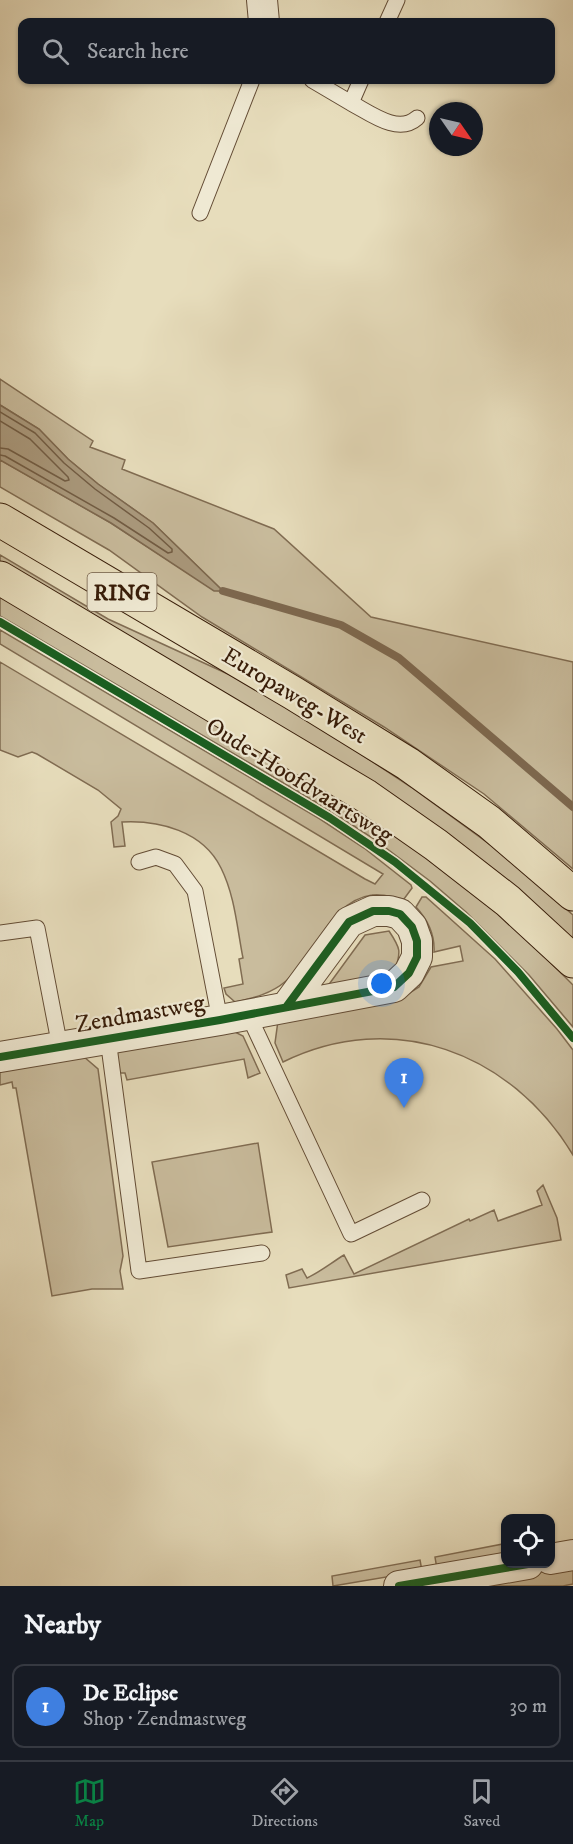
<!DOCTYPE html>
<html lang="en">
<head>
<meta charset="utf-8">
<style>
	:root { --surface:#171b24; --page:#242831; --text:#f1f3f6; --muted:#9ea1a6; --line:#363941; --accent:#0b8043 }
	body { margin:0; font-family:"IM FELL DW Pica",serif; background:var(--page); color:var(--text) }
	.controls { position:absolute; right:18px; bottom:18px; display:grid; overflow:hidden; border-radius:12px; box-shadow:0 2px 4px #0004 }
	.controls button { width:54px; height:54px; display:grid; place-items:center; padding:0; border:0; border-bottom:2px solid var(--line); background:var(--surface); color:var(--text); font:30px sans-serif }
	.compass { position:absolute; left:429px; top:102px; width:54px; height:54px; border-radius:50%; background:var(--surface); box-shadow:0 2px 4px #0004; rotate:124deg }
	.you { position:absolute; left:382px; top:984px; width:21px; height:21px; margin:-15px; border:4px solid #fff; border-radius:50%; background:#1a73e8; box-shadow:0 0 0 9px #1a73e833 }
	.badge { display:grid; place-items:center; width:39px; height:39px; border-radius:50%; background:var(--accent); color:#fff; font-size:20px; font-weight:700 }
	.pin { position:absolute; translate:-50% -50px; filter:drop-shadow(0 2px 3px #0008) }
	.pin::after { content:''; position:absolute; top:32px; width:21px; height:18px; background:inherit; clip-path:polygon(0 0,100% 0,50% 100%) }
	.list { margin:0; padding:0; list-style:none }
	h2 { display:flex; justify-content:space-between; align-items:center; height:78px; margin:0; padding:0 24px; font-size:26px }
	h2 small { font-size:20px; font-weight:400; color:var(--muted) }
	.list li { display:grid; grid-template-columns:39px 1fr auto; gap:18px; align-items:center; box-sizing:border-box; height:84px; margin:0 12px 12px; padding:0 12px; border:2px solid var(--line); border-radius:12px }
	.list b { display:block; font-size:22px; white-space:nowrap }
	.list p { margin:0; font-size:20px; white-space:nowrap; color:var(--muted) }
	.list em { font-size:20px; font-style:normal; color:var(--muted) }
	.icon { flex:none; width:33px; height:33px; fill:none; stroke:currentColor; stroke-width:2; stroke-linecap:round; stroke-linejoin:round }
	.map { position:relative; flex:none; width:573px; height:1586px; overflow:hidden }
	.search { position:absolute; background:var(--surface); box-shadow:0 2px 4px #0004; left:18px; right:18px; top:18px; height:66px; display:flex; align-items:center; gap:15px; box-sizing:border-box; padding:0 21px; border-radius:12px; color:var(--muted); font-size:22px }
	.sheet { height:174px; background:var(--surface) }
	nav { display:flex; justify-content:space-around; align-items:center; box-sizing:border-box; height:84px; border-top:2px solid var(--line); background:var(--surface); font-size:16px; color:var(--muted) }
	nav a { display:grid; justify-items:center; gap:3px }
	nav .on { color:var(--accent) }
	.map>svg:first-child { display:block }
	.green { fill:#c9bc9d; stroke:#806c52; stroke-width:1.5 }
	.water { fill:#ab9b7f; stroke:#7d684f; stroke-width:1.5 }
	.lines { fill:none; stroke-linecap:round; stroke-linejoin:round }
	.shore { stroke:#715c44; stroke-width:1.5 }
	.stream { stroke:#7d684f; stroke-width:8 }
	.service-casing { stroke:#634c35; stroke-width:17 }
	.minor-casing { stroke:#634c35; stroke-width:32 }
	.primary-casing { stroke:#371c08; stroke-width:35 }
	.service { stroke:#efe9d3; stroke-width:15 }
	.minor { stroke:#efe9d3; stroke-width:30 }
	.primary { stroke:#e7ddbc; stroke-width:33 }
	.cycleway-casing { stroke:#efe9d3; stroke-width:11 }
	.cycleway { stroke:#1b5e20; stroke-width:8 }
	.labels { text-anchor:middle; stroke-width:4.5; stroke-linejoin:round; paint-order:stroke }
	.shield { fill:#efe9d3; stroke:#6e5a45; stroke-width:1.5 }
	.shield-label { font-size:22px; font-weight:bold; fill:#371c08 }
	.street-label { font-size:24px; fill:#371c08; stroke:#efe9d3 }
</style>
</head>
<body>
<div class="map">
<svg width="573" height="1586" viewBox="0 0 573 1586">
	<rect width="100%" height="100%" fill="#e7ddbc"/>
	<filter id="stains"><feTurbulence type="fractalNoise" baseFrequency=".00333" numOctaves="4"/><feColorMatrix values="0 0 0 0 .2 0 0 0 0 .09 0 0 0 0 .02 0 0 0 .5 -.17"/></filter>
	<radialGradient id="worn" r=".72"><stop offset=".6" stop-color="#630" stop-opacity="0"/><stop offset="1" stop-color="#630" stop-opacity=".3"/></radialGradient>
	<!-- green -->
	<path class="green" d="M0,379L93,441L90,447L125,460L122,469L274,529L371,617L573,662V869L484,794L384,727L202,617L109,550L0,487V460L111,523L214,590L223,591L153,523L98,484L68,459L39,429L0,405Z
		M0,555L108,619L241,680L344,743L411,787L496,849L573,915V941L0,563Z
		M0,595L342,799L441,867L520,932L573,985V1027L529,975L466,912L430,881L374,839L331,811L0,616Z
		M0,630L320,819L364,848L411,885L412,888L404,899C393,898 384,893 372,895C329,901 316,955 286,981C271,994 253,998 235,1002L226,994L224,988L243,984L239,959L243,958C237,928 235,896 221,868C203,831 159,820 122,822L125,846L114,847L111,822L118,816L121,809L98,790L37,754L32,752L18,757L0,750V662L365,879L375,884L383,874L0,644Z
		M422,897H426L495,959L557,1029L573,1050V1155C511,1052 393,1008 283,1062L275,1043L278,1021L400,999L419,987L431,967L463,961L460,946L434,952C435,934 428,920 416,907Z
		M389,931C401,949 401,951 395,971L327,987L365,935Z
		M231,1030L243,1036L260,1073L248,1078L244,1059L127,1080L125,1073H119L116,1051Z
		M83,1056L98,1069L123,1256L120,1271L123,1289H92L52,1296L16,1088H13L12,1082L0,1085V1071Z
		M258,1143L272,1232L168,1247L152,1162Z
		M543,1185L557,1218L561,1240L289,1288L286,1275L302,1269L307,1278C320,1272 331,1263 344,1255L354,1274L469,1219L470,1221L494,1210L498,1221L542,1205L537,1191Z
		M503,1544L505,1556L437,1569L435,1557Z
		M420,1560L422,1571L333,1586L332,1576Z
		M573,1566V1584L563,1586H463Z"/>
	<!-- water -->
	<path class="water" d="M0,405L39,429L68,459L98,484L153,523L223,591H214L111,523L0,460Z"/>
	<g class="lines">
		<!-- shore -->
		<path class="shore" d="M0,412L35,433L64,463L95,489L149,528L172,549V552L168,553L114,518L5,456L0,455
			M0,421L30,439L68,477L69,480L65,481L8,449L0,448"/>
		<!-- stream -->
		<path class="stream" d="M223,591L341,625L399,658L573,807"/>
		<!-- service casing -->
		<g class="service-casing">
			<path id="service" d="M387,22L397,0
				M312,80L351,103L361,80
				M351,103C370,113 398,135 417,118
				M200,213L252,80
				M139,862L156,857L175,864L195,891L220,1020
				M0,933L37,928L60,1047
				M248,1014L351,1234L422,1200
				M108,1039L139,1271L262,1253"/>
		</g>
		<!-- minor casing -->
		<g class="minor-casing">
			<path id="minor" d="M262,0L264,22
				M0,1057L220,1020L394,987L409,973L417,957V941L412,927L400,914L389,911H373L349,922L287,1006
				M550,1559L573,1555
				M399,1586L528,1564"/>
		</g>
		<!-- primary casing -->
		<g class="primary-casing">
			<path id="primary" d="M0,520L293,693L408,764L489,822L573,894
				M0,578L366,796L436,845L508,901L573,961"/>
		</g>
		<!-- service -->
		<use href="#service" class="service"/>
		<!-- minor -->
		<use href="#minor" class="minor"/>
		<!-- primary -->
		<use href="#primary" class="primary"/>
		<!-- cycleway casing -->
		<g class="cycleway-casing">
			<path id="cycleway" d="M0,622L330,818L395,862L470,923L518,972L573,1038
				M0,1057L220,1020L394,987L409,973L417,957V941L412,927L400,914L389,911H373L349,922L287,1006
				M399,1586L528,1564"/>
		</g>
		<!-- cycleway -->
		<use href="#cycleway" class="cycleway"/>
	</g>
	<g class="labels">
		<!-- shield labels -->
		<rect class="shield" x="87.5" y="573" width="69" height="38" rx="4.5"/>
		<g class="shield-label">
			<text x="122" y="600">RING</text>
		</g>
		<!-- street labels -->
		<g class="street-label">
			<text transform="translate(295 695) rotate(31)" y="8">Europaweg-West</text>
			<text transform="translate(300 780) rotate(32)" y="8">Oude-Hoofdvaartsweg</text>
			<text transform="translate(140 1013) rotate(-10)" y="8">Zendmastweg</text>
		</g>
	</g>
	<rect width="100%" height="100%" filter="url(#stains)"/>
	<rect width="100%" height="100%" fill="url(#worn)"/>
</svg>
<div class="controls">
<button><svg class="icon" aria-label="locate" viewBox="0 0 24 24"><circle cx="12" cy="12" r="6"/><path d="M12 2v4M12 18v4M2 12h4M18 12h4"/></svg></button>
</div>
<svg class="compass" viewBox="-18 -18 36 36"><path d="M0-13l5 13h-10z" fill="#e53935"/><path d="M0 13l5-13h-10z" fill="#9ea1a6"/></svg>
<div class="you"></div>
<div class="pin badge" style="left:404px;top:1108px;background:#3f7fe0">1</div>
<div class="search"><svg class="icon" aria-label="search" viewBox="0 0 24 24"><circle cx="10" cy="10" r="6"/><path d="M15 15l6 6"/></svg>Search here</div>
</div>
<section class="sheet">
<h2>Nearby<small></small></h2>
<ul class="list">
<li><span class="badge" style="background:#3f7fe0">1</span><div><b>De Eclipse</b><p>Shop · Zendmastweg</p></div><em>30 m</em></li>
</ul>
</section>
<nav>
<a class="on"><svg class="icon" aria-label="map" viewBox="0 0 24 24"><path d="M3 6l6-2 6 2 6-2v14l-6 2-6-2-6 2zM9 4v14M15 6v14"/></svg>Map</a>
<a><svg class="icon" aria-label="directions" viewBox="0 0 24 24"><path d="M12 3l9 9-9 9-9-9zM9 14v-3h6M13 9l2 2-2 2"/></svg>Directions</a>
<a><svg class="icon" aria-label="saved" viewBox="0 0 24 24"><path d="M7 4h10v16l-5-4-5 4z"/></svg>Saved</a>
</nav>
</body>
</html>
